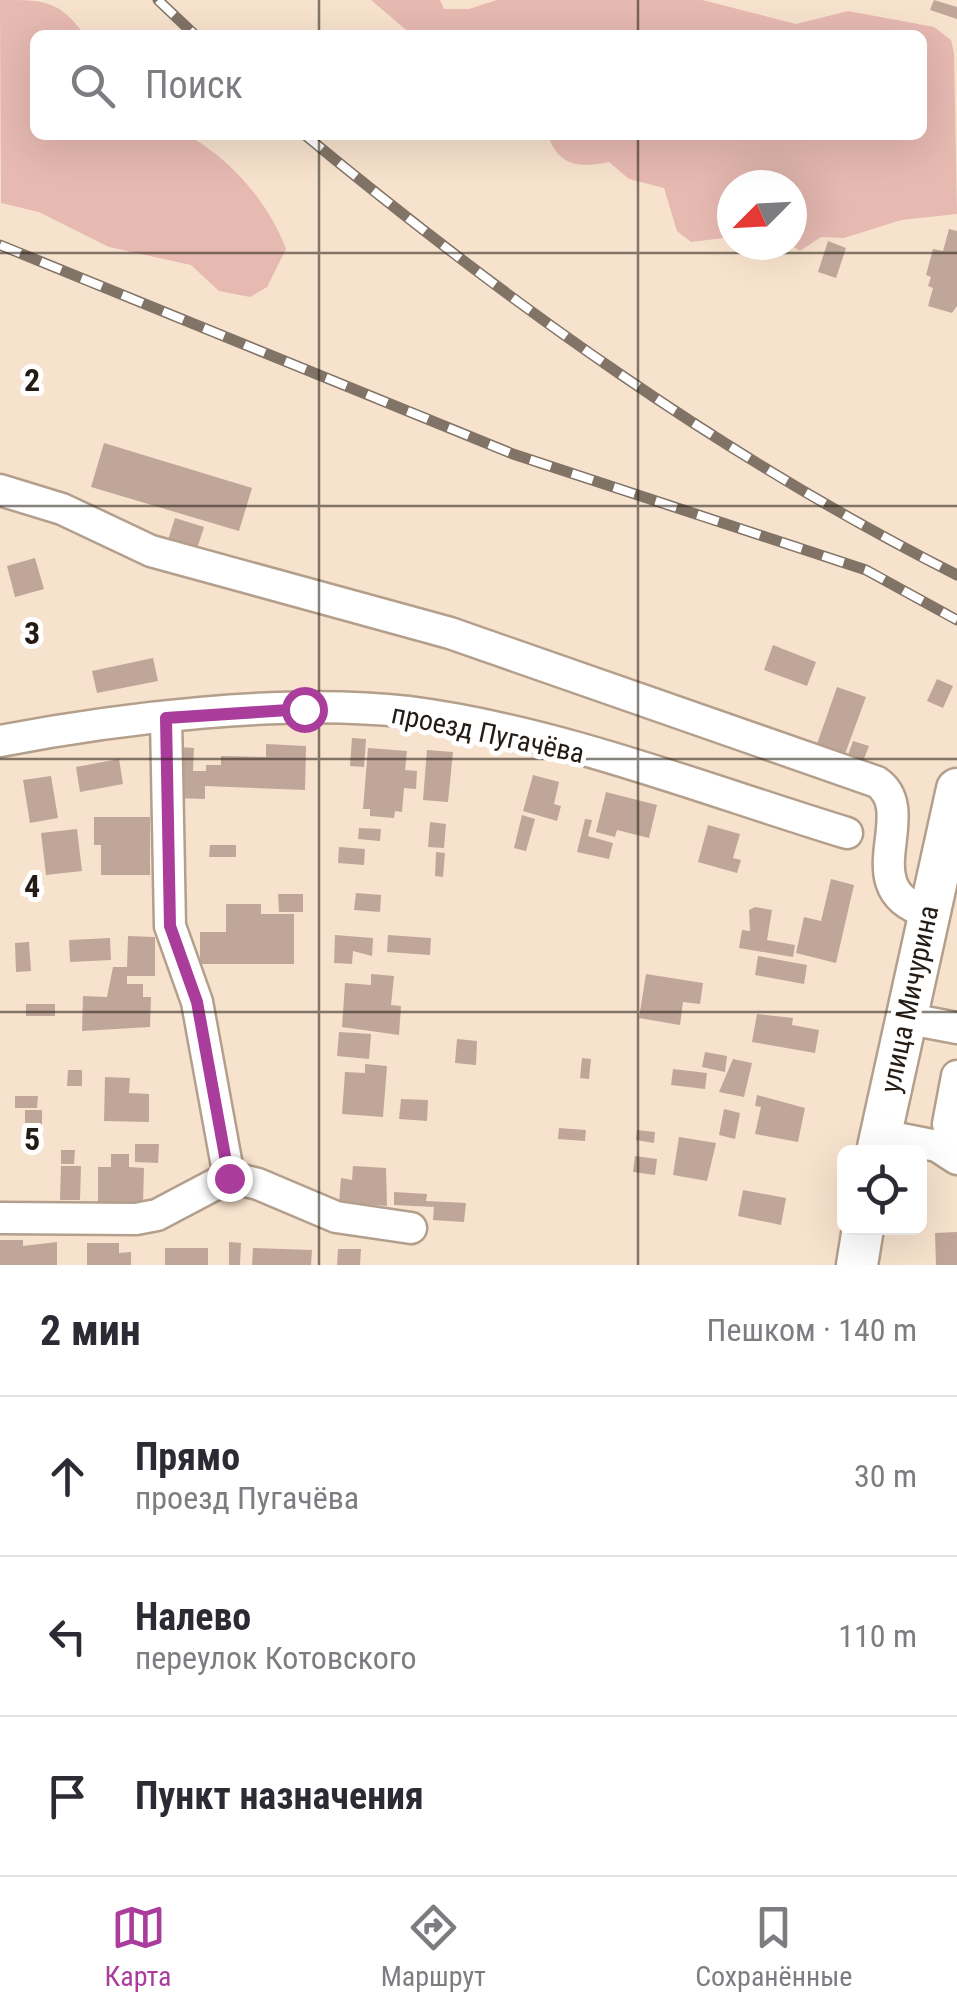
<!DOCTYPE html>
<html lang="ru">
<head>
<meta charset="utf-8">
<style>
	:root { --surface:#fff; --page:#f2f2f3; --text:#2b2b33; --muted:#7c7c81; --line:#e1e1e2; --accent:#aa3d9c }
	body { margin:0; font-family:"Roboto Condensed",sans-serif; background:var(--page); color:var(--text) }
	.controls { position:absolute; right:30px; bottom:30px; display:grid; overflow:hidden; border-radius:15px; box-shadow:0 10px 40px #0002 }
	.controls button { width:90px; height:90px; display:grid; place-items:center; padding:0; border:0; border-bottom:2px solid var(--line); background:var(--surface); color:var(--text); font:50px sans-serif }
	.compass { position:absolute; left:717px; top:170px; width:90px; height:90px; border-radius:50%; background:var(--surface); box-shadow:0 10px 40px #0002; rotate:246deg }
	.stop { position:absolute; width:30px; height:30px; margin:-22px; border:8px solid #aa3d9c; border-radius:50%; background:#fff }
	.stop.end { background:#aa3d9c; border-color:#fff; box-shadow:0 2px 10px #0008 }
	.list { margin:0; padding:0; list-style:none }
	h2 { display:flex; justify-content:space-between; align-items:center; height:130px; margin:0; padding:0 40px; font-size:42px }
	h2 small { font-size:32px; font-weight:400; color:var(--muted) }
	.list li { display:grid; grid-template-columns:65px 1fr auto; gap:30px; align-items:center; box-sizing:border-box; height:160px; padding:0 40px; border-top:2px solid var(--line) }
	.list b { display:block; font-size:38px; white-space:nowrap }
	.list p { margin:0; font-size:32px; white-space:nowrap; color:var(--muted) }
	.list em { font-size:32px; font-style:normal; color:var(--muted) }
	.icon { flex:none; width:55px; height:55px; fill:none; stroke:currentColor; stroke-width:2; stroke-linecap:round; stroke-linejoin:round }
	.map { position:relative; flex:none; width:957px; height:1265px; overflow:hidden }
	.search { position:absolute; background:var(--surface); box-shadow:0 10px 40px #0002; left:30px; right:30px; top:30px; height:110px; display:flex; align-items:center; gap:25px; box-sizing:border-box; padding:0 35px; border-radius:15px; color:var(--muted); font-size:38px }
	.sheet { height:610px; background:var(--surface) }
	nav { display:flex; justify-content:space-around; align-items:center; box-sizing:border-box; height:140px; border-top:2px solid var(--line); background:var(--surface); font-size:28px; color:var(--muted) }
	nav a { display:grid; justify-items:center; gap:5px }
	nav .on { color:var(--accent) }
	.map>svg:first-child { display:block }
	.green { fill:#e6b9b1 }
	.building { fill:#c0a698 }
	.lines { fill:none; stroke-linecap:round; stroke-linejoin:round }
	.minor-casing { stroke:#b39f8b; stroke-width:35 }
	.major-casing { stroke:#b39f8b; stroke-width:45 }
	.minor { stroke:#fff; stroke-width:30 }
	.major { stroke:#fff; stroke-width:40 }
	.rail-casing { stroke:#817366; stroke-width:11 }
	.rail { stroke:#fff; stroke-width:8; stroke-dasharray:22; stroke-linecap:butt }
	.route { stroke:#aa3d9c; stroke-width:12 }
	.grid { fill:none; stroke:#231b14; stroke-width:2.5; stroke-opacity:0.55 }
	.labels { text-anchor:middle; stroke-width:10; stroke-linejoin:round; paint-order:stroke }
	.street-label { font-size:28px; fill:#231b14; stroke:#fff }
	.grid-label { font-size:32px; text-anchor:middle; font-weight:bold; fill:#231b14; stroke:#fff; stroke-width:10; stroke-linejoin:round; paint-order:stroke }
</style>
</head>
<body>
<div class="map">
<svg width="957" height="1265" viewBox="0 0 957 1265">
	<rect width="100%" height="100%" fill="#f7e2cd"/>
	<!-- green -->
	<path class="green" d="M0,0C46,0 58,0 85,35H35V135H187C230,158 269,203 286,249L267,287L250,297L219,291L191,265L109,247L39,212L1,203Z
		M371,0H440L444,9H469L497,0H702L796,24L848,11L934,27L951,40L954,53L957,214L901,220L844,238L821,237L800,251L791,245L792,185H732V237L691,242L677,231L664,188L629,179L609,162C581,168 558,167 548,135H922V35H412Z"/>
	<!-- building -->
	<path class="building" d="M934,0L957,7V19L930,10Z
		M949,229L957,231V306L952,313L928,306L933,288L928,286L931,277L926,275L933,249L943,251Z
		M828,241L846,248L836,278L818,272Z
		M104,443L252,488L239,531L91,487Z
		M175,518L204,527L197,549L168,540Z
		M35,558L44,589L15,597L7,566Z
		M773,645L816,662L807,686L764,670Z
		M153,658L158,681L97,693L92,671Z
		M937,679L953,686L943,708L927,701Z
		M837,687L866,697L845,754L817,744Z
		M352,738L366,739L364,767L350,766Z
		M853,741L869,746L863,761L848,755Z
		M266,744L306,746L305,790L205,786V799L176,798L178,747L194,748L193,771H206V765H221V756L266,757Z
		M368,748L407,751L405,770L417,771L416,789L404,788L402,812L395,811L394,818L370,816V809H363Z
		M427,750L453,752L448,802L423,800Z
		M119,759L123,784L80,792L76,767Z
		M533,775L559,782L554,804L561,806L557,821L523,811Z
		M51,776L58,818L30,823L23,780Z
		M606,792L657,805L649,838L617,830L615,837L596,832Z
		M522,815L535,819L526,851L514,848Z
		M94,817H150V875H101V845H94Z
		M585,819L592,820L588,836L613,843L609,859L577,852Z
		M430,822L446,824L444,848L428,847Z
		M708,825L740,834L733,858L741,860L737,873L698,862Z
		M359,828L381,829L380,841L358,839Z
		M77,829L82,871L46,875L41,833Z
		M210,845H236V857H209Z
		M339,847L365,849L364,865L338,863Z
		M436,852L445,853L443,877L435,876Z
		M831,879L854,885L836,963L796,953L804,917L821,921Z
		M356,893L381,895L380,912L354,910Z
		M278,894H303V912H279Z
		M226,904H261V914H294V964H200V932H226Z
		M755,907L772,910L767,940L795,945L793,957L739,948L742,930L750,931L749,910Z
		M335,935L373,938L372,956L353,951L352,964L334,963Z
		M388,935L431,938L430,955L387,952Z
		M128,936L155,937V976H127V984H143V997H151L150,1027L82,1031L83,996L107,997L113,967H127Z
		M110,938L111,960L70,962L69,940Z
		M29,942L31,971L16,972L15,943Z
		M758,956L807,965L804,984L755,975Z
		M371,974L394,976L391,1005L401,1006L399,1035L342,1027L345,983L371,985Z
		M646,974L703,983L700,1004L683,1002L680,1025L639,1018Z
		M26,1004H55V1016H26Z
		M757,1014L793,1018L792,1025L819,1030L815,1053L752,1042Z
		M339,1032L371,1034L369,1059L337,1056Z
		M457,1039L477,1041L476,1065L455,1063Z
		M705,1052L727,1056L725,1072L702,1067Z
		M582,1058L591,1059L589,1079L580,1078Z
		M733,1059L752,1063L744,1097L719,1092Z
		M365,1064L387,1066L383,1117L342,1114L345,1072L365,1073Z
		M673,1069L707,1073L705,1089L671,1085Z
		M68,1070H82V1086H67Z
		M105,1077L130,1078L129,1093L149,1094V1122L104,1121Z
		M757,1095L805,1108L798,1142L755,1134L761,1107L755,1106Z
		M15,1096H38L37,1108H15Z
		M401,1099L428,1100L427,1121L399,1119Z
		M724,1109L740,1113L735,1139L719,1135Z
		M25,1110H42V1129H25Z
		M559,1128L586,1130L585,1141L558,1139Z
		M637,1130L655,1132L654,1143L636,1140Z
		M679,1137L716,1143L707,1181L673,1175Z
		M135,1144H159L158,1163L135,1162Z
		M61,1150H75L74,1164H61Z
		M111,1154H129V1167L144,1168L143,1203L98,1202V1167H111Z
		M635,1156L657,1159L655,1175L633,1172Z
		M61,1166H81L80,1200H60Z
		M353,1166L386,1168L387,1206L339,1202L341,1178L352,1180Z
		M743,1190L786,1198L781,1225L738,1216Z
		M394,1192L427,1194L426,1201L466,1203L464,1222L433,1220L434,1207L394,1205Z
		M957,1232V1265H936L935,1233Z
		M0,1240H23V1246L57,1242V1265H0Z
		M229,1242L241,1243L240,1265H229Z
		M87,1243H119V1253L131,1252V1265H87Z
		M165,1248H208V1265H165Z
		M253,1248L312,1250L311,1265H252Z
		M338,1249H361L360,1265H337Z"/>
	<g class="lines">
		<!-- minor casing -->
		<g class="minor-casing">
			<path id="minor" d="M0,490L62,509L151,551L450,633L877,782C921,813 850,889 927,912
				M166,718L170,926L197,1002L229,1177
				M0,741C120,718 286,698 408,712C557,731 703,789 847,833
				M904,1018L957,1028
				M957,1076L948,1124L957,1154
				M881,1135L937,1146L957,1159
				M0,1218L136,1219L157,1215L229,1177L258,1184L336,1217L411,1228"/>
		</g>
		<!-- major casing -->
		<g class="major-casing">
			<path id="major" d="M877,1152L957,789
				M857,1265L863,1228"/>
		</g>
		<!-- minor -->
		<use href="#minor" class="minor"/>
		<!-- major -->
		<use href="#major" class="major"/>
		<!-- rail casing -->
		<g class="rail-casing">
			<path id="rail" d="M158,0L195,35
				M305,135C507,302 723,457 957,575
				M0,245L513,454L866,570L957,620"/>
		</g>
		<!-- rail -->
		<use href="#rail" class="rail"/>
	</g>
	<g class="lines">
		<!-- route -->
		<path class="route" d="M229,1178L197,1002L170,926L166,718L304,709"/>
	</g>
	<!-- grid -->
	<path class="grid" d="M319,0V35M638,0V35M319,135V1265M638,135V1265M0,253H957M0,506H957M0,759H957M0,1012H957"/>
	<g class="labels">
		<!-- street labels -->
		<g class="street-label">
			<text transform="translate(488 733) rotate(12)" y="10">проезд Пугачёва</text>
			<text transform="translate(909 999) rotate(-78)" y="10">улица Мичурина</text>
		</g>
	</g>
	<g class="grid-label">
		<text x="32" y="391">2</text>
		<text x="32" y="644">3</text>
		<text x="32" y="897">4</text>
		<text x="32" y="1150">5</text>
	</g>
</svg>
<div class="controls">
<button><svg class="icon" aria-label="locate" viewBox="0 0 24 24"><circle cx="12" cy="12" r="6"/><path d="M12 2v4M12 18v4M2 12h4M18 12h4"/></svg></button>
</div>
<svg class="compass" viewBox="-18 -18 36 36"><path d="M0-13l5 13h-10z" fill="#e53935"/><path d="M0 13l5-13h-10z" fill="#7c7c81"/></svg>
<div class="stop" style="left:304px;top:709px"></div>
<div class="stop end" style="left:229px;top:1178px"></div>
<div class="search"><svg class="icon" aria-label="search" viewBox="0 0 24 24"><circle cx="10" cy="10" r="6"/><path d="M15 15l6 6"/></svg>Поиск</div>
</div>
<section class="sheet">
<h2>2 мин<small>Пешком · 140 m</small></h2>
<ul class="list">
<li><svg class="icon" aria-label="ahead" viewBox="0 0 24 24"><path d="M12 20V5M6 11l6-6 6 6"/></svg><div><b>Прямо</b><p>проезд Пугачёва</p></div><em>30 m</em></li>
<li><svg class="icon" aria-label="left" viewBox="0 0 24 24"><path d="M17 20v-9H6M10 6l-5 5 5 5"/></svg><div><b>Налево</b><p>переулок Котовского</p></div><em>110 m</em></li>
<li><svg class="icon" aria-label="arrive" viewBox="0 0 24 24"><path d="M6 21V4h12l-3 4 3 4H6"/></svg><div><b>Пункт назначения</b></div></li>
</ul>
</section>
<nav>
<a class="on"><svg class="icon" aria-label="map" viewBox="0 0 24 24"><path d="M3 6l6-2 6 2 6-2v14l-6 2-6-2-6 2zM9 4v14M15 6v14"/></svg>Карта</a>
<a><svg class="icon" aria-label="directions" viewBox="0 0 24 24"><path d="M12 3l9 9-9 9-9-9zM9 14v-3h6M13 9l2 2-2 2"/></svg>Маршрут</a>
<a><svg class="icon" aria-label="saved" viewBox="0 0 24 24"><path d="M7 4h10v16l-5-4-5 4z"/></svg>Сохранённые</a>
</nav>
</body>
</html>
